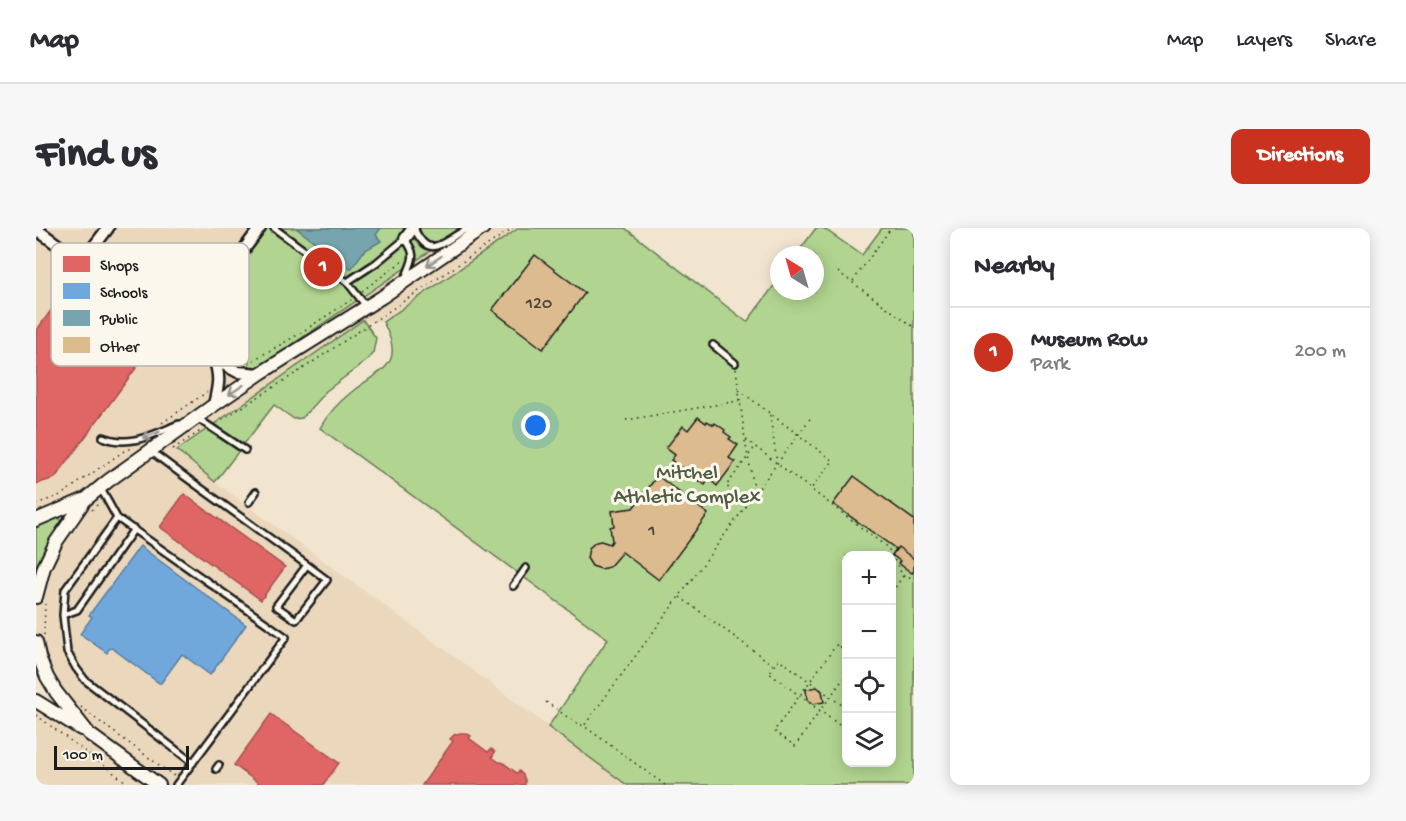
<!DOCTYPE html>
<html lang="en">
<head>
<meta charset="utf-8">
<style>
	:root { --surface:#fff; --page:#f7f7f7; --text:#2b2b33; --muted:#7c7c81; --line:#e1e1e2; --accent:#c8321e }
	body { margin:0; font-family:"Gochi Hand",sans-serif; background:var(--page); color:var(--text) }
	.controls { position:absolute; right:18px; bottom:18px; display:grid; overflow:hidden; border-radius:12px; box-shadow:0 3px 15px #0003 }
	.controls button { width:54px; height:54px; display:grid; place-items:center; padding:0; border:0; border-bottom:2px solid var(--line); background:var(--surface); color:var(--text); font:30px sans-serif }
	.compass { position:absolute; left:734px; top:18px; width:54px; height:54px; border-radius:50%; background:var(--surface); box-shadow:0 3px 15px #0003; rotate:323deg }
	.scale { position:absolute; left:18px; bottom:15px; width:135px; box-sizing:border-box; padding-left:6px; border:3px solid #1c1c1c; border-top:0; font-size:16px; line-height:21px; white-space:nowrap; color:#1c1c1c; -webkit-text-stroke:4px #fbf7ec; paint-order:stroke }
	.you { position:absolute; left:500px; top:198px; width:21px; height:21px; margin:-15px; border:4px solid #fff; border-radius:50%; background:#1a73e8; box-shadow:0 0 0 9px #1a73e833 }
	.badge { display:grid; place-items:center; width:39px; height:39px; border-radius:50%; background:var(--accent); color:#fff; font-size:20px; font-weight:700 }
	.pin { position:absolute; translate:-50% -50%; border:3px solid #fff; box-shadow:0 2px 6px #0006 }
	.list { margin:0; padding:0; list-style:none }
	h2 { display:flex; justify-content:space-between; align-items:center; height:78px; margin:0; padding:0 24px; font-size:26px }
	h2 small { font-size:20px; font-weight:400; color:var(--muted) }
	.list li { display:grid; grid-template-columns:39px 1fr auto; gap:18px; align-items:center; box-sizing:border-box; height:90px; padding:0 24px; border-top:2px solid var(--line) }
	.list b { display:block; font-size:22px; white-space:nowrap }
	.list p { margin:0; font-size:20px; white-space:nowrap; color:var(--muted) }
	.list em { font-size:20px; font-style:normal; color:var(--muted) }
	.icon { flex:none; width:33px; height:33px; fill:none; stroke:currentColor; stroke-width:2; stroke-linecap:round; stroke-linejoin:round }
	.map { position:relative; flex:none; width:878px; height:557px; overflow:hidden; border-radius:12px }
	header { display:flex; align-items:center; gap:36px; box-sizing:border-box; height:84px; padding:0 30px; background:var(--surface); border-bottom:2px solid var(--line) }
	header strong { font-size:28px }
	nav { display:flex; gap:33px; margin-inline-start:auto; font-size:21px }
	.intro { display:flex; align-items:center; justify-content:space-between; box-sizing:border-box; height:144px; padding:0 36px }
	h1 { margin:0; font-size:42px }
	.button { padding:15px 27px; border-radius:12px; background:var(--accent); color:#fff; font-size:21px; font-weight:700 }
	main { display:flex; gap:36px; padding:0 36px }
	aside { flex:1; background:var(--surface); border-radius:12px; box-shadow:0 3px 15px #0003 }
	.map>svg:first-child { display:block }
	.built { fill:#ebd8bc; fill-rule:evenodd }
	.green { fill:#b1d590; stroke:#667856; stroke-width:1.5; fill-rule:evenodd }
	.shops { fill:#e06666; stroke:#a55050; stroke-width:1.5 }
	.schools { fill:#6fa8dc; stroke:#567ea2; stroke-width:1.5 }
	.public { fill:#76a5af; stroke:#5b7c83; stroke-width:1.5 }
	.building { fill:#dcbb8f; stroke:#1c1c1c; stroke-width:1.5 }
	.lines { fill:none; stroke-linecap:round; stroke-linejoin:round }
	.service-casing { stroke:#1c1c1c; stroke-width:10 }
	.minor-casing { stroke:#1c1c1c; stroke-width:15 }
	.tertiary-casing { stroke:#1c1c1c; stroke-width:16 }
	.path { stroke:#1c1c1c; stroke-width:1.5; stroke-dasharray:1.5 4.5; stroke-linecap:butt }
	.service { stroke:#fbf7ec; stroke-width:5 }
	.minor { stroke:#fbf7ec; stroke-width:10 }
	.tertiary { stroke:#fbf7ec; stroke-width:12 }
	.oneway { stroke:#97948e }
	.labels { text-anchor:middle; stroke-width:6; stroke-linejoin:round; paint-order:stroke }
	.number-label { font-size:18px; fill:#4c4439 }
	.park-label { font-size:21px; fill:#505d45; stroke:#fbf7ec }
	.key { fill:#fbf7ec; stroke:#b8b5ae; stroke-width:1.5 }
	.key-label { font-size:16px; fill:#1c1c1c }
</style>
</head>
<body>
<header>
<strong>Map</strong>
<nav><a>Map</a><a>Layers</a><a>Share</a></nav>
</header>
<div class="intro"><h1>Find us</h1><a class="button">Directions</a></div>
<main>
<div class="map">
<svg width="878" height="557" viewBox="0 0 878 557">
	<rect width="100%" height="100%" fill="#f2e5d0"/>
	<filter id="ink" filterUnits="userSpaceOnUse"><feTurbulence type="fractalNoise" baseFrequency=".0167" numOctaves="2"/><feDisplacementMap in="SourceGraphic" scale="12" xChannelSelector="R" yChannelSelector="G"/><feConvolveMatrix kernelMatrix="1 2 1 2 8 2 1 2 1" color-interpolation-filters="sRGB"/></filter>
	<g filter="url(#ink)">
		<!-- built -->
		<path class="built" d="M0,0H491L348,93H326L141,222L179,254L411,423L591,557H0V471L51,506L22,471L0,414V369L45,275L0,291ZM191,55L220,141L197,138Z"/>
		<!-- green -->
		<path class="green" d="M232,0H428L220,141L197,138L153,106Z
			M483,0H589L711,94L743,51V63H779V27H760L780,0H787L826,27L846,0H878V557H591L512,499L572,411L284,200C292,185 304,173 318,162C347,140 370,137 347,94ZM810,328H856V534H810Z
			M327,92L340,110L337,125L329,134L290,163L266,190L258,191L238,177L179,254L141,222Z
			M22,287L26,294L7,324L0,348V297Z"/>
		<!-- shops -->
		<path class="shops" d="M40,48L120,113L19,250L0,256V103Z
			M148,266L249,339L225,372L124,299Z
			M235,486L303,535L287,557H225L198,537Z
			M424,505H430L435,508L433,510L452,524L455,521L457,522L459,524L456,529L463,534H466L481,545L483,543L487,547L489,552V557H386L417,513L414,511L418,507Z"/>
		<!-- schools -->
		<path class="schools" d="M104,318L210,397L174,447L146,426L125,455H123L76,420L73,421L71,425L44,406L56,389L53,387Z"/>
		<!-- public -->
		<path class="public" d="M260,0H345L340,7L345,13L328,23L315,41Z"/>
		<!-- building -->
		<path class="building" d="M499,27L549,65L507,121L456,82Z
			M662,189L670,195L671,193L678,197L679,195L689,202L688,204L695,209L693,211L702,217L693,230L699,234L681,258L673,251L669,257L635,232L639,227L630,220L647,198L652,202Z
			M818,248L878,292V343L876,345L862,335L864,333L856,327L860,321L797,276Z
			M623,249L672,286L623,352L586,324L573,339L565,341L556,338L551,330L553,320L560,314L565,313L574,316L576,313L574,299L578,298L576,283L597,280L619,251L621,252Z
			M862,319L878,331V343L876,345L862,335L864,333L856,327Z
			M781,459L786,463L788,474L777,476L771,472L770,461Z"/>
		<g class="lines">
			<!-- service casing -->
			<g class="service-casing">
				<path id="service" d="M238,0L311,54L330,78
					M378,0C394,35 407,12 431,1L440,3
					M311,54L340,35L369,11C382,28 376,32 369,51
					M677,117L699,135
					M161,190L209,222
					M67,209C94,220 118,206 143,196
					M116,224L148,248L271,337L291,352L260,392L240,378L271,337
					M65,261L81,290
					M213,274L220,264
					M477,358L490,340
					M27,387L41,382L98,301
					M180,541L183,537
					M140,557C177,508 214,458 250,409L81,290L29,362L27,387L31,424L40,440L49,452L157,535"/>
			</g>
			<!-- minor casing -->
			<g class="minor-casing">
				<path id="minor" d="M0,1L178,131L202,144L223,146
					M369,11L377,0
					M46,34L72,0
					M144,107L224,0
					M178,131C185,149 182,159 178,177"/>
			</g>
			<!-- tertiary casing -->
			<g class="tertiary-casing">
				<path id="tertiary" d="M0,292L47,272
					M0,369L8,339L20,314L49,272L72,253L178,177L225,145L346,69L447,0
					M0,414L3,429L11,449L20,464L53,506L123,557
					M0,473L45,501"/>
			</g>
			<!-- path -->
			<path class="path" d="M802,44L878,99
				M817,53L855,0
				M326,63L368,32
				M212,135L258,109L315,72
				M700,141L709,211L852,320L867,348L878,350
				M703,162L797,233L775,261
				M734,187L741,235
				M590,192L703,173
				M126,195L171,164
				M181,195L265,142L477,0
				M709,213L719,264
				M137,221L166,202
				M712,274L690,258L719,219
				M0,276L25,267L88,223L95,220
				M56,282L63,275
				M856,364L867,348
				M644,369L737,437
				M8,407L9,376
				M810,423L801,416L738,503L759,518L810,447
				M510,474L540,495L548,498
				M45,479L60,491L138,548
				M810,480L743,431L733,445L810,502
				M0,487L94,557
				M629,557L548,498L776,188"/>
			<!-- service -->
			<use href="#service" class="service"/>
			<!-- minor -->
			<use href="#minor" class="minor"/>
			<!-- tertiary -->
			<use href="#tertiary" class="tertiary"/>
		</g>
		<!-- one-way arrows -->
		<defs><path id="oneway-shaft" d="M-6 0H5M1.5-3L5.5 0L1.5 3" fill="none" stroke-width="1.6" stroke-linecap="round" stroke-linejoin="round" transform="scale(1.5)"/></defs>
		<g class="oneway">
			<use href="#oneway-shaft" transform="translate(398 33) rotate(146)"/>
			<use href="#oneway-shaft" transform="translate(200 162) rotate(146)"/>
			<use href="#oneway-shaft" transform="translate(115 207) rotate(160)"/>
		</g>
	</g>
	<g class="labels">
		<!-- number labels -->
		<g class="number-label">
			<text x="503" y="80">120</text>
			<text x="616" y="307">1</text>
		</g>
		<!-- park labels -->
		<g class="park-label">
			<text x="651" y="250">Mitchel<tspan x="651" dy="24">Athletic Complex</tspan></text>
		</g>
	</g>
	<!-- legend -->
	<rect x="15" y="15" width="198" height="123" rx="9" class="key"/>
	<rect x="27" y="28" width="27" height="16" fill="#e06666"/>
	<rect x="27" y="55" width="27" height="16" fill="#6fa8dc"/>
	<rect x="27" y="82" width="27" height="16" fill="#76a5af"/>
	<rect x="27" y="109" width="27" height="16" fill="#dcbb8f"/>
	<g class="key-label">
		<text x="64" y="42">Shops</text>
		<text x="64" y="69">Schools</text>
		<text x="64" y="96">Public</text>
		<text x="64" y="123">Other</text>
	</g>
</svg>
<div class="controls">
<button>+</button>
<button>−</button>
<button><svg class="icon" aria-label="locate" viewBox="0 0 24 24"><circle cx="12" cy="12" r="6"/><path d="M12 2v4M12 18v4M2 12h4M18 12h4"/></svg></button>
<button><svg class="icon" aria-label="layers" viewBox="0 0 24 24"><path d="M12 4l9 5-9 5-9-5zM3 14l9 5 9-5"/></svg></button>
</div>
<svg class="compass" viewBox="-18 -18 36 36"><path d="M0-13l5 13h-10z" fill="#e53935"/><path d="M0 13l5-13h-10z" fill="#7c7c81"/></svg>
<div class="scale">100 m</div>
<div class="you"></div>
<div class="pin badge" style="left:287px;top:39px">1</div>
</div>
<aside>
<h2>Nearby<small></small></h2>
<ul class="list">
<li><span class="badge">1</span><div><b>Museum Row</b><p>Park</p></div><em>200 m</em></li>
</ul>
</aside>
</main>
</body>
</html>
